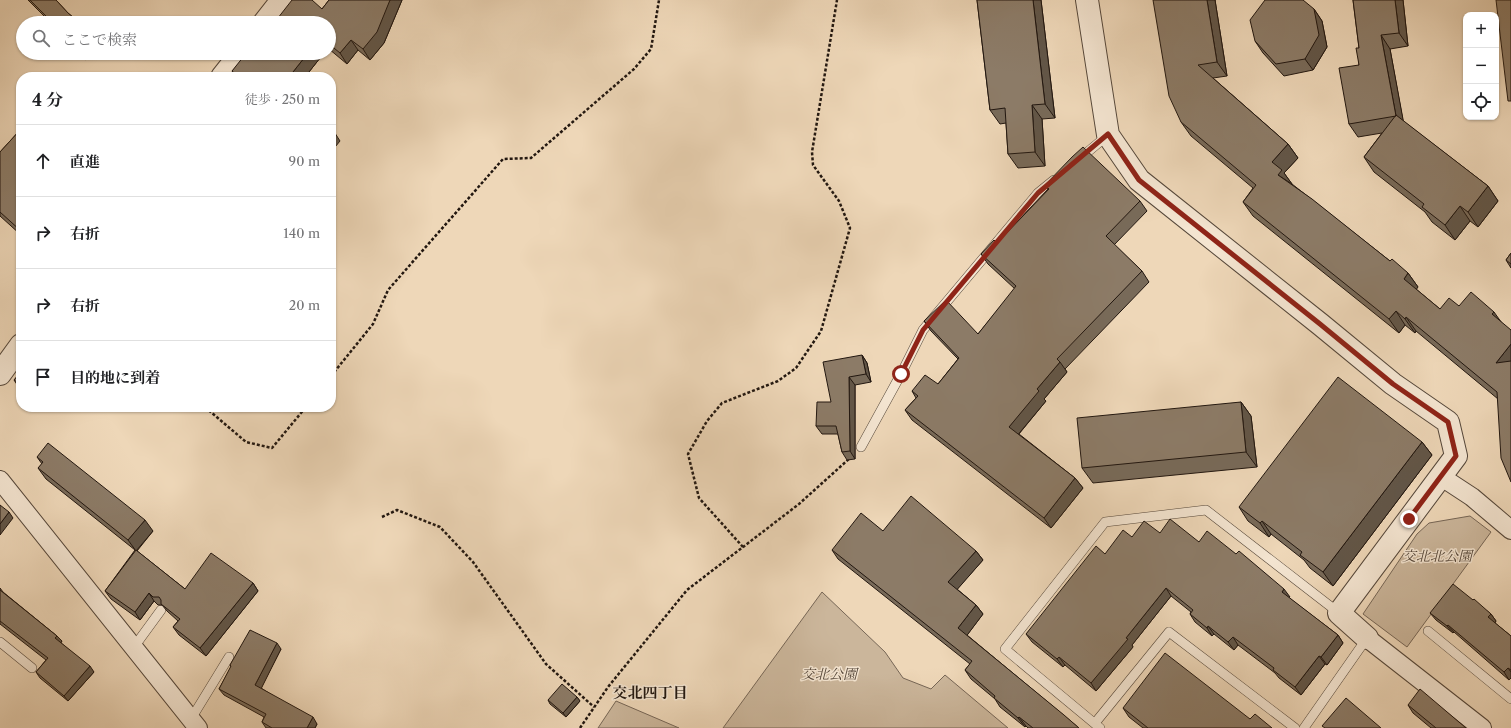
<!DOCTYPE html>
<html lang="ja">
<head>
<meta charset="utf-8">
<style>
	:root { --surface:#fff; --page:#f6f6f6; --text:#202124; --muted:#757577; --line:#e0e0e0 }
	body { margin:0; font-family:"Libre Caslon Text","Noto Serif JP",serif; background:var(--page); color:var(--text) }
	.controls { position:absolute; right:12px; top:12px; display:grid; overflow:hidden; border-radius:8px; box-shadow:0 1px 3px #0004 }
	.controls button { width:36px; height:36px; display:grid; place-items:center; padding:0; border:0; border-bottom:1px solid var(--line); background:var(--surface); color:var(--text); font:20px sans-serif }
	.stop { position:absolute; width:12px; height:12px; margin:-9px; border:3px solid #8f2418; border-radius:50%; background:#fff }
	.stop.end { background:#8f2418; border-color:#fff; box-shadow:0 1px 4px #0008 }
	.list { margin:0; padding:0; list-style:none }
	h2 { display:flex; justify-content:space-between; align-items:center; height:52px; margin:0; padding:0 16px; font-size:17px }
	h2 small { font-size:13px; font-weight:400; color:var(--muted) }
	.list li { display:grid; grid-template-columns:26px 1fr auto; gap:12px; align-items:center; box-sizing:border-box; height:72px; padding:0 16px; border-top:1px solid var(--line) }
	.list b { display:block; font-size:15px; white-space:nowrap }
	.list em { font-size:13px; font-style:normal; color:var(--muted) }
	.icon { flex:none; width:22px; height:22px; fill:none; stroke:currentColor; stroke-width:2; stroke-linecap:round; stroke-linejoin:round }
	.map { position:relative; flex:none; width:1511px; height:728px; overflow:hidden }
	.search { position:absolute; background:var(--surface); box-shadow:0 1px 3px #0004; left:16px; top:16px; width:320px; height:44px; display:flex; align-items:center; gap:10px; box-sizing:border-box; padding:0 14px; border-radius:22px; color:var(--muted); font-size:15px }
	.panel { position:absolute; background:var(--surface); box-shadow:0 1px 3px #0004; left:16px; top:72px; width:320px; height:340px; border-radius:16px }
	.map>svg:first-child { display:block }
	.green { fill:#cbb69b; stroke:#766656 }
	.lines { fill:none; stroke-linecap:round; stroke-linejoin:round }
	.service-casing { stroke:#55473a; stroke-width:10 }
	.minor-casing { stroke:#55473a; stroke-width:20 }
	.tertiary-casing { stroke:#55473a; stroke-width:24 }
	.path { stroke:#221710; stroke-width:2.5; stroke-dasharray:3 2; stroke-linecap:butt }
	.service { stroke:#f4e5d1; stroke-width:9 }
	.minor { stroke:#f4e5d1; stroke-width:18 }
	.tertiary { stroke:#f4e5d1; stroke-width:22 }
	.wall { fill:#786a59; stroke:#221710 }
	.shaded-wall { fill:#625648; stroke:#221710 }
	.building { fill:#8c7b67; stroke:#221710 }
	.route { stroke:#8f2418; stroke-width:5 }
	.labels { text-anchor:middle; stroke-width:3; stroke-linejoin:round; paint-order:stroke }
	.park-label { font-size:14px; font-style:italic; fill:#55473a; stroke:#f4e5d1 }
	.neighbourhood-label { font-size:15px; font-weight:bold; fill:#221710; stroke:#f4e5d1 }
</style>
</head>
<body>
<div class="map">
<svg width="1511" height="728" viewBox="0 0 1511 728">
	<rect width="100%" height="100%" fill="#eed7b8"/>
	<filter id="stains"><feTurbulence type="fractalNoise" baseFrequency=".005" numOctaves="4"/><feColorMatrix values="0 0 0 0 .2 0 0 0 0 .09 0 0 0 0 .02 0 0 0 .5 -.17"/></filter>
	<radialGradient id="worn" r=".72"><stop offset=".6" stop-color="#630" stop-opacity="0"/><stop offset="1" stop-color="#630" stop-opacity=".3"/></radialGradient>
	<!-- green -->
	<path class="green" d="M1470,516L1491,532L1407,647L1363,614L1417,534L1429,523Z
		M822,592L885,652L903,678L931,689L945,675L1008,728H723Z
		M616,701L679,728H598Z"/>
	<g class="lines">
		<!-- service casing -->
		<g class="service-casing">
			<path id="service" d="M1078,160L1108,135
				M861,447L901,374L923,330L1038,193L1054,180
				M1428,631L1511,699
				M0,642L32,668
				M134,647L161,610
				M191,719L229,657
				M1095,723L1169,632L1295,728
				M1100,728L1005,649L1105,522L1206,510L1339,613
				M1304,728L1367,638"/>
		</g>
		<!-- minor casing -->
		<g class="minor-casing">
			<path id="minor" d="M1440,476L1472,497L1511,530
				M0,480L198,728
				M1367,638L1482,728"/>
		</g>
		<!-- tertiary casing -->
		<g class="tertiary-casing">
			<path id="tertiary" d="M1087,0L1108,135L1139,180L1320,324L1393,384L1448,422L1456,456L1339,613L1367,638
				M264,23L282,0
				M222,77L241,53
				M0,374L21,345"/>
		</g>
		<!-- path -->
		<path class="path" d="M331,376L373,324L388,290L503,159L531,158L634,69L651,49L659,0
			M205,407L246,442L272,448L306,407
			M382,517L397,510L440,527L473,562L546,664L594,707
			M743,547L699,498L688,454L707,421L722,403L778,381L796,368L821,331L850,228L839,201L813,165L812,152L837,0
			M580,728L608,687L687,590L799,504L850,458"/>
		<!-- service -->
		<use href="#service" class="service"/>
		<!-- minor -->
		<use href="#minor" class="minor"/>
		<!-- tertiary -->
		<use href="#tertiary" class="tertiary"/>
	</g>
	<!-- wall -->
	<path class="wall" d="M28,0H56L68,13L80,23H51Z
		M329,0H402L384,43L370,60L358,50L347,64L329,49V23L322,9Z
		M977,0H1041L1055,118L1042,119L1045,166L1018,168L1008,154L1006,123L1000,124L990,110Z
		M1215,0L1227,76L1213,78L1288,144L1298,158L1284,173L1292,184L1390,261L1408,273L1418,287L1416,289L1440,309L1459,306L1494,312L1498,399L1416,331L1415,333L1405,325L1399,333L1253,216L1243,202L1253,188L1191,136L1181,122Z
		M1353,0H1403L1408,46L1390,49L1403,121L1488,186L1498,201L1478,227L1470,221L1455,240L1432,222L1425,212L1374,172L1364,157L1382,133L1358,137L1349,124L1359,65V48Z
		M1314,9L1322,21L1327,47L1313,70L1284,76L1263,53L1255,41Z
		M78,53H91L86,60Z
		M250,53H324L305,77H236L232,71L246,58Z
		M21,129V235L0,216V152Z
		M1045,185L1140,201L1147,211L1114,245L1142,271L1149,282L1065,369L1067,372L1044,399L1046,401L1019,434L1075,478L1083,488L1051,528L912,420L905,410L916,398L912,391L938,384L958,359L931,331L924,321L978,334L1015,289L988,264L981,254L997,243L1048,189Z
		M1511,253V268L1506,260Z
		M862,355L867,363L871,382L855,385V459L847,460L842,452L838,434H822L816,426Z
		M21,372V388L18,386L14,380Z
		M1241,402L1251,416L1257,467L1093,483L1082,468Z
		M44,407H53L49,412Z
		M1422,442L1432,455L1333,586L1310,568L1304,560L1271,534L1269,537L1248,521L1239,507Z
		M37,457L153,531L137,551L185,589L253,583L258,591L206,656L179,635L173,627L178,621L167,611L162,605H158L154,601L140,620L111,599L105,591L135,550L46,479L38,468L42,464Z
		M883,531L976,551L983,560L957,589L976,605L983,614L967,635L1079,728H1028L1026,726L1025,727L1000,707L995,699L971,679L965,670L970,664L838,559L832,550Z
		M1160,533L1199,542L1290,597L1289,598L1338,635L1343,643L1327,665L1325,664L1301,695L1279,678L1275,673L1238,645L1234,650L1214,634L1212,636L1195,622L1190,614L1191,612L1171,596L1132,645L1133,647L1096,691L1065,665L1063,667L1032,642L1026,634L1105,554L1132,537Z
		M0,588L3,592L57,636L62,641L61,643L94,672L68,701L40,678L36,672L46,660L0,624Z
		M1473,600L1491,614L1496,621L1495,623L1511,636V678L1509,680L1454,632L1453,633L1436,620L1430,613Z
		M281,649L261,688L317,724L315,728H266L262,722L264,717L224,695L219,689L231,667L230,665Z
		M577,697L580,701L566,717L550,704L548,700Z
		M1408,705L1466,728H1431L1413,713Z
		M1123,708L1250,719L1272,728H1143L1129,717Z"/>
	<!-- shaded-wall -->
	<path class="shaded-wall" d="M390,0H402L384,43L370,60L363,49Z
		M1033,0H1041L1055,118L1045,104Z
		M1207,0H1215L1227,76L1217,62Z
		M1395,0H1403L1408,46L1399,33Z
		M1314,9L1322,21L1327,47L1313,70L1305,59Z
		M1381,35L1390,49L1405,130L1396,116Z
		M351,40L358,50L347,64L340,53Z
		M81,53H91L86,60Z
		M308,53H324L305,77H289Z
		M1032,105L1042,119L1045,166L1035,152Z
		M333,130L340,141L331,152V133Z
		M1288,144L1298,158L1284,173L1292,184L1278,175L1272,162Z
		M1488,186L1498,201L1478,227L1468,212Z
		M1460,206L1470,221L1455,240L1445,225Z
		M1408,273L1418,287L1414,293L1404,279Z
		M1396,311L1405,325L1399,333L1389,319Z
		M1494,312L1504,326L1492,314Z
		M1406,317L1416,331L1415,333L1405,319Z
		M1511,344V370L1496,363Z
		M862,355L867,363L871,382L866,374Z
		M1060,362L1067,372L1044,399L1046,401L1016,437L1009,427L1037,389Z
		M849,377L855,385V459L850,451Z
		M1241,402L1251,416L1257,467L1246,452Z
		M46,407H53L49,412Z
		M1422,442L1432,455L1333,586L1323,572Z
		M1075,478L1083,488L1051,528L1044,518Z
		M9,512L13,518L0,535V524Z
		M145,520L153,531L136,551L128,540Z
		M1262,521L1271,534L1269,537L1260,523Z
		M976,551L983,560L955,592L948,582Z
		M253,583L258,591L206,656L200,648Z
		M1166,588L1171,596L1132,645L1133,647L1096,691L1091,683L1126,638Z
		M1284,589L1290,597L1287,600L1282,592Z
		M149,593L154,601L140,620L135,612Z
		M976,605L983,614L965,638L958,628Z
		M1491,614L1496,621L1493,625L1488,617Z
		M1448,625L1454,632L1453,633L1447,626Z
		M1208,626L1214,634L1212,636L1207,628Z
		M1338,635L1343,643L1327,665L1321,657Z
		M57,636L62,641L59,644L55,638Z
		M1233,637L1238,645L1234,650L1228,642Z
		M277,643L281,649L260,691L255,685Z
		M1319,656L1325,664L1301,695L1295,687Z
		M1059,657L1065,665L1063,667L1057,659Z
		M90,666L94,672L68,701L64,696Z
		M1508,668L1511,672V678L1509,680L1504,672Z
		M577,697L580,701L566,717L563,713Z
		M313,717L317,724L315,728H307Z
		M1019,717L1026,726L1025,727L1018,718Z"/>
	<!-- building -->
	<path class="building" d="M30,0H56L68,13L80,23H53Z
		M292,0H312L322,9L329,0H390L377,32L363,49L351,40L340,53L329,44V23H274Z
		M977,0H1033L1045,104L1032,105L1035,152L1008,154L1005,108L990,110Z
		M1153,0H1207L1217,62L1198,65L1288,144L1272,162L1282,170L1278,175L1312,199L1390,261L1392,259L1408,273L1404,279L1440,309L1449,298L1459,306L1471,292L1494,312L1492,314L1511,330V344L1496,363L1511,361V482L1501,458L1497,392L1406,317L1405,319L1396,311L1389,319L1243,202L1256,185L1181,122L1169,96Z
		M1265,0H1303L1314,9L1319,35L1305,59L1276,64L1255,41L1250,20Z
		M1353,0H1395L1399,33L1381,35L1396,116L1349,124L1339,68L1359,65L1356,48H1359Z
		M1496,0H1511V101H1508Z
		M250,53H308L289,77H239L232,71L244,56L246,58Z
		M1396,115L1488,186L1468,212L1460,206L1445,225L1422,207L1424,204L1364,157Z
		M21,129V231L0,212V152Z
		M1083,147L1140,201L1106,236L1142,271L1057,359L1060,362L1037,389L1039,391L1009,427L1075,478L1044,518L905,410L918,396L912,391L925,375L938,384L959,358L924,321L946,300L978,334L1016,286L981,254L994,240L997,243L1049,189L1045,185L1072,157Z
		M1511,253V264L1506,260Z
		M862,355L866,374L849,377L850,451L842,452L836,426H816L817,402H831L823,362Z
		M21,372V385L14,380Z
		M1338,377L1422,442L1323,572L1300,555L1302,552L1262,521L1260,523L1239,507Z
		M1241,402L1246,452L1082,468L1077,418Z
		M48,443L145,520L128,540L38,468L43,462L37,457Z
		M911,496L976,551L948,582L976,605L958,628L1064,715L1079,728H1033L1019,717L1018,718L994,698L995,696L965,670L972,661L832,550L861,513L883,531Z
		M0,505L9,512L0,524Z
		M1170,519L1199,542L1207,531L1236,554L1239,551L1284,589L1282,592L1338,635L1321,657L1319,656L1295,687L1273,670L1274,668L1233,637L1228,642L1208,626L1207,628L1190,614L1193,610L1166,588L1126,638L1128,639L1091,683L1059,657L1057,659L1026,634L1096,546L1105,554L1123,530L1132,537L1144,521L1160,533Z
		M136,550L185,589L211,553L253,583L200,648L173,627L180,619L161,604V600L159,597H153L149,593L135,612L105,591Z
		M1453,584L1473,600L1474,599L1491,614L1488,617L1511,636V670L1508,668L1504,672L1448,625L1447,626L1430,613Z
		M0,590L57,636L55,638L90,666L64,696L36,672L48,658L0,621Z
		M250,630L277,643L255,685L313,717L307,728H272L262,722L266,714L219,689L231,666L230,665Z
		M1165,653L1250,719L1255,714L1272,728H1148L1123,708Z
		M562,684L577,697L563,713L548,700Z
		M1420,689L1466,728H1436L1408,705Z
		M1346,698L1381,728H1325L1322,726Z"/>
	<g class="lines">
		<!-- route -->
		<path class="route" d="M901,374L923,330L1038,193L1108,134L1139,180L1320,324L1393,384L1448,422L1456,456L1409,519"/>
	</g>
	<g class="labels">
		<!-- park labels -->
		<g class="park-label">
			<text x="1437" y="561">交北北公園</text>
			<text x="829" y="679">交北公園</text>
		</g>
		<!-- neighbourhood labels -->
		<g class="neighbourhood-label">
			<text x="650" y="698">交北四丁目</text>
		</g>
	</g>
	<rect width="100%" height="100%" filter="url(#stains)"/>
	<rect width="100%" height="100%" fill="url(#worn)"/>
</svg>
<div class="controls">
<button>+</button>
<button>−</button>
<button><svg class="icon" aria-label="locate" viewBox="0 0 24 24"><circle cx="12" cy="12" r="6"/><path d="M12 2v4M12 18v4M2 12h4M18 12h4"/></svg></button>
</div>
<div class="stop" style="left:901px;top:374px"></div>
<div class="stop end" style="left:1409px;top:519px"></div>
<div class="search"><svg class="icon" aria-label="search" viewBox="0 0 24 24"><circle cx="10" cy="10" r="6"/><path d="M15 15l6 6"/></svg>ここで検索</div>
<section class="panel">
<h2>4 分<small>徒歩 · 250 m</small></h2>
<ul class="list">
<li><svg class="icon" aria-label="ahead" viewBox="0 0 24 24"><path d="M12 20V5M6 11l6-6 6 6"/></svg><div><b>直進</b></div><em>90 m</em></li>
<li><svg class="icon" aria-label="right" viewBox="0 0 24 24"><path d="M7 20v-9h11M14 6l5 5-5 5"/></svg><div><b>右折</b></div><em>140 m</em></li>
<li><svg class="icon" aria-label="right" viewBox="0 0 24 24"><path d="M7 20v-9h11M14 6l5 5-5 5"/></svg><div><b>右折</b></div><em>20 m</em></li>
<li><svg class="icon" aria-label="arrive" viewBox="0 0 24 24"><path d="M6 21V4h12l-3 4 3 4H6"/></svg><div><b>目的地に到着</b></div></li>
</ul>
</section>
</div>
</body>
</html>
